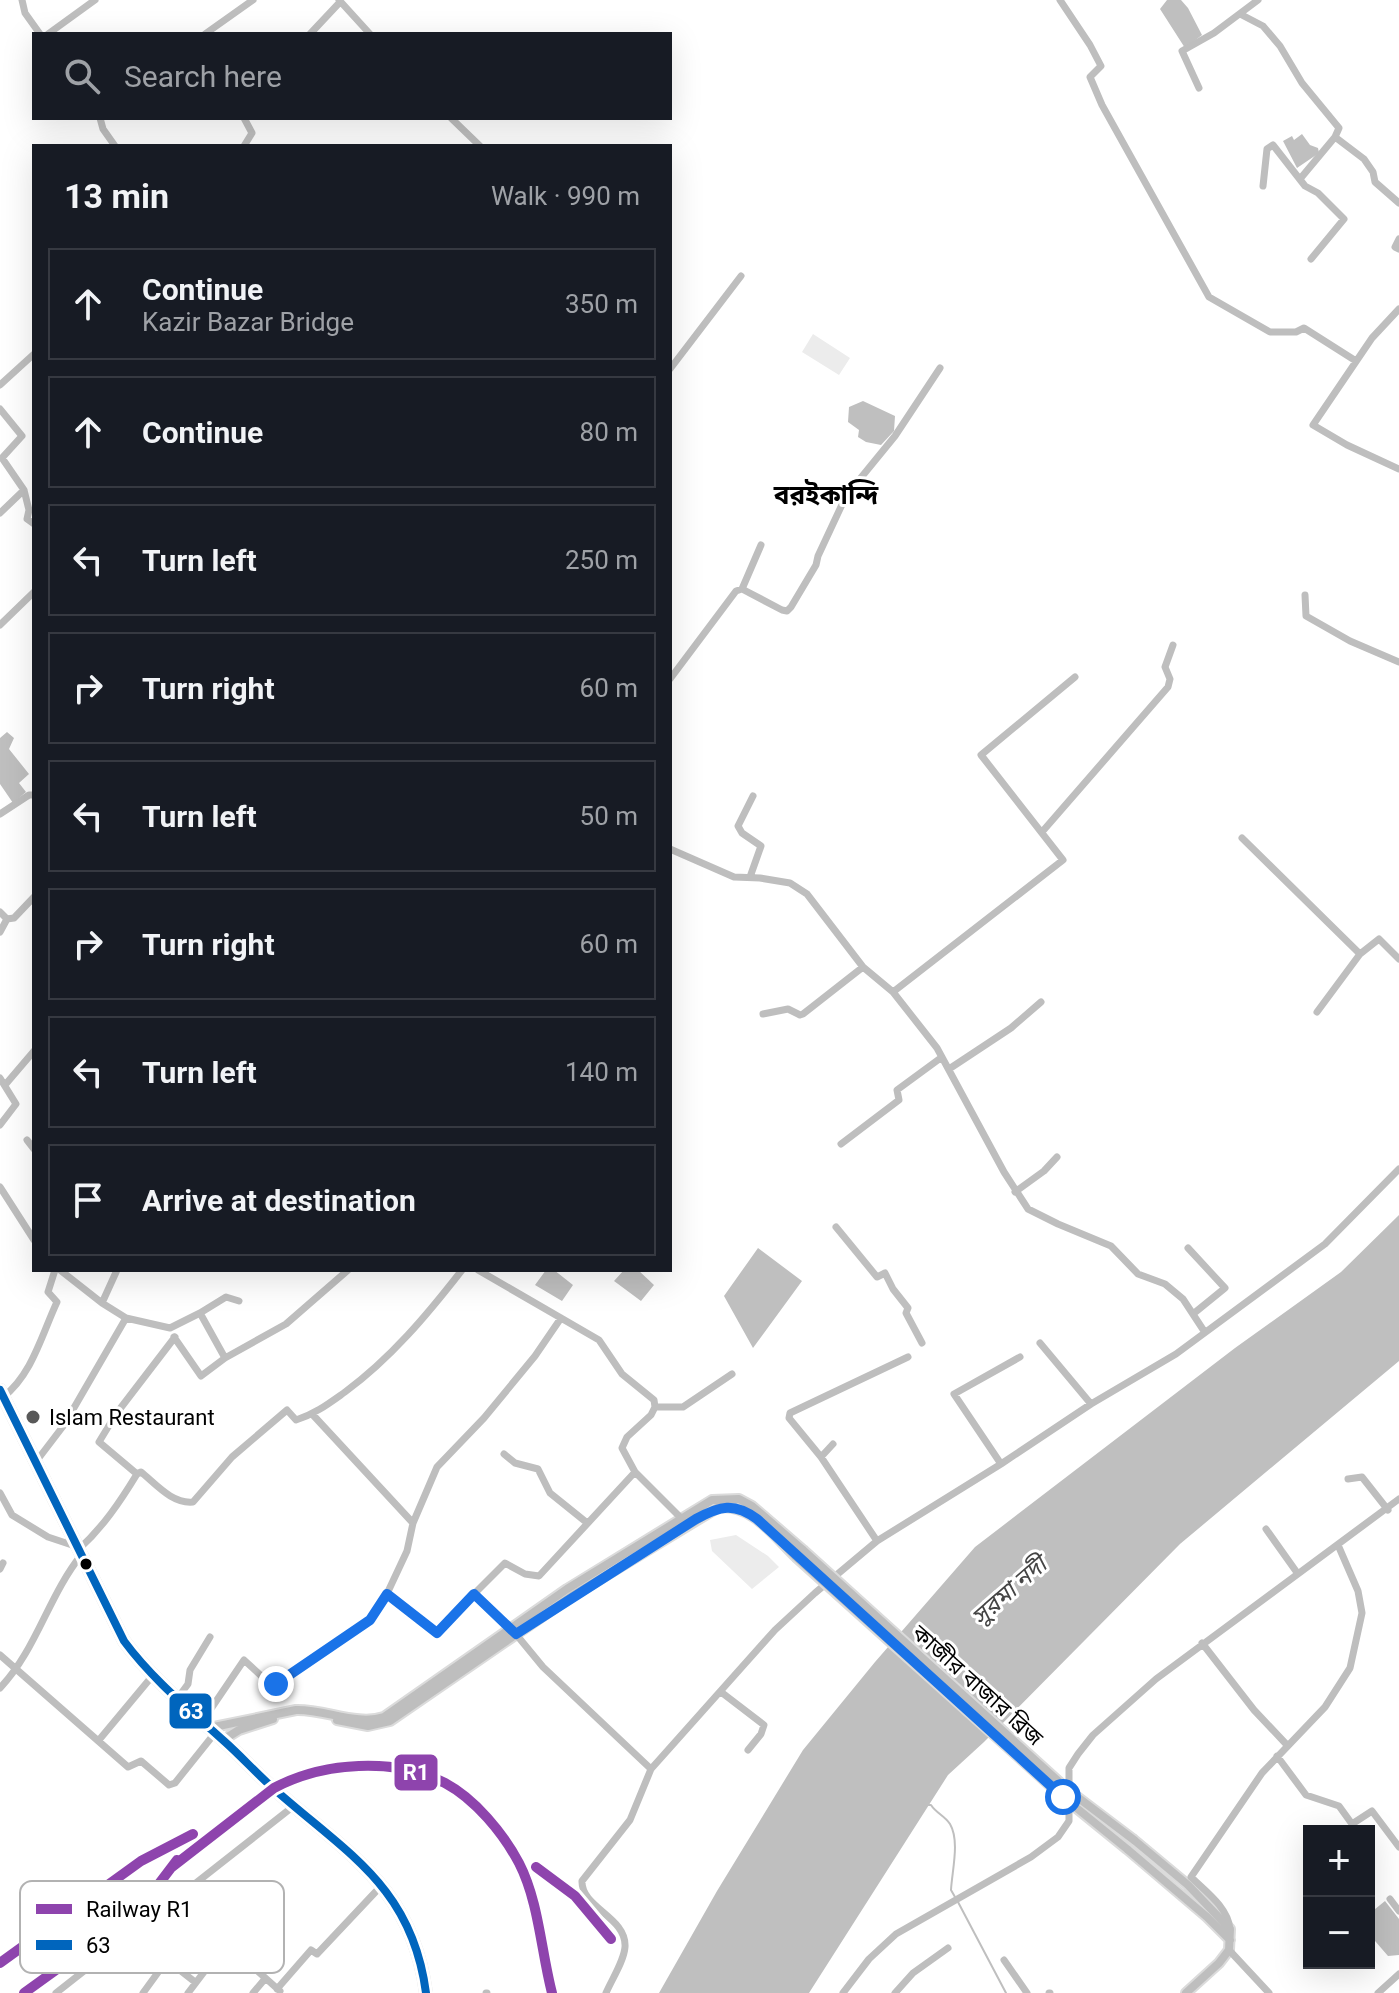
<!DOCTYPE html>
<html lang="en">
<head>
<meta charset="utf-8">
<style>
	:root { --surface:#171b24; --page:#242831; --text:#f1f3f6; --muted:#9ea1a6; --line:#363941 }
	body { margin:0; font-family:Roboto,"Noto Sans Bengali",sans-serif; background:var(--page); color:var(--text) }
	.controls { position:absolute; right:24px; bottom:24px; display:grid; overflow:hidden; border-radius:0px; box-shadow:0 8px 32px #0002 }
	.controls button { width:72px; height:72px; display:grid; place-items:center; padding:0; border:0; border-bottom:2px solid var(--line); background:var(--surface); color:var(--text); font:40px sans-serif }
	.stop { position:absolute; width:24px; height:24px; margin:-18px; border:6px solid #1a73e8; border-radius:50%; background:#fff }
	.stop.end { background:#1a73e8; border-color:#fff; box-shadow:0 2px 8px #0008 }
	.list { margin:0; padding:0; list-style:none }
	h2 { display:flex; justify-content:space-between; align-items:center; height:104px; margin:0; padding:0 32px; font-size:34px }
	h2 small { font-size:26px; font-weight:400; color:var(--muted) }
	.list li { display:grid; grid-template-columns:52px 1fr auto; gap:24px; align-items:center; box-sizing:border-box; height:112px; margin:0 16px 16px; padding:0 16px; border:2px solid var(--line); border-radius:0px }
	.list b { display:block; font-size:30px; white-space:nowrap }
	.list p { margin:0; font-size:26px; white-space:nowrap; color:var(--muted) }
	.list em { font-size:26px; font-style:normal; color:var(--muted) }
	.icon { flex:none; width:44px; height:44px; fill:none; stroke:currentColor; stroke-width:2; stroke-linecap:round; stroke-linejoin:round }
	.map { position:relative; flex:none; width:1399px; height:1993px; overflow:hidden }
	.search { position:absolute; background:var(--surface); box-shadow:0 8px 32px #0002; left:32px; top:32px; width:640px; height:88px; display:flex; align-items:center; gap:20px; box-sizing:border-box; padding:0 28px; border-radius:0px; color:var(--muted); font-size:30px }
	.panel { position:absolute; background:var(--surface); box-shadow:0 8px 32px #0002; left:32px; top:144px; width:640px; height:1128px; border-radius:0px }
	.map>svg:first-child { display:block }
	.green { fill:#ececec }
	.water { fill:#bfbfbf }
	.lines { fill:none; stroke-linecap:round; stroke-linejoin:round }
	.stream { stroke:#bfbfbf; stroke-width:2 }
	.canal { stroke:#bfbfbf; stroke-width:7 }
	.major-casing { stroke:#dbdbdb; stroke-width:12 }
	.highway-casing { stroke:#dbdbdb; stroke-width:14 }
	.minor { stroke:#bebebe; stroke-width:7 }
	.major { stroke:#bebebe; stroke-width:8 }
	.highway { stroke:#bebebe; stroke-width:10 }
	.major-bridge-casing { stroke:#dbdbdb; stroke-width:12; stroke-linecap:butt }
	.major-bridge { stroke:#bebebe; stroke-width:8 }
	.bus-1-casing { stroke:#fff; stroke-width:14 }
	.bus-1 { stroke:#0065bd; stroke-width:8 }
	.rail-1-casing { stroke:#fff; stroke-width:16 }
	.rail-1 { stroke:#8e44ad; stroke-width:10 }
	.route { stroke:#1a73e8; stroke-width:10 }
	.poi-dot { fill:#595959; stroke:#fff; stroke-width:3 }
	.bus-dot { fill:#000; stroke:#fff; stroke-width:3 }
	.labels { text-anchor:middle; stroke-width:6; stroke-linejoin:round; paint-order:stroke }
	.poi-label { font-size:22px; fill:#000; stroke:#fff; text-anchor:start }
	.street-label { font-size:22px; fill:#000; stroke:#fff }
	.water-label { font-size:24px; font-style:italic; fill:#444; stroke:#fff }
	.quarter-label { font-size:26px; font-weight:bold; fill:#000; stroke:#fff }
	.key { fill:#fff; stroke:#b2b2b2; stroke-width:2 }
	.key-label { font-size:22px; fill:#000 }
	.line-badge { stroke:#fff; stroke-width:3 }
	.badge-label { font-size:22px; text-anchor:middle; font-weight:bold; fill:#fff }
</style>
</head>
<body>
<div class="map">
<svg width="1399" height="1993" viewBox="0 0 1399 1993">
	<rect width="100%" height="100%" fill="#fff"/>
	<!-- green -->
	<path class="green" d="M813,334L850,358L839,375L802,352Z
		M736,1535L768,1556L779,1567L752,1589L712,1551L710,1540Z"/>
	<!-- water -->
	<path class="water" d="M1167,0H1181L1188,8L1202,35L1185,48L1160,9Z
		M1302,134L1310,145L1318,148L1319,153L1297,168L1283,141L1292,136L1294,140Z
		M863,401L895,416L894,431L881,445L866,442L858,437L859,430L848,422L849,407Z
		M7,732L14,738L9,749L29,774L19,783L26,792L13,803L0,784V738Z
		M1399,1215V1361L1180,1544L984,1742L948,1775L809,1993H659L717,1891L803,1750L875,1662L975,1547L1235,1348L1341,1272Z
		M758,1248L802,1281L753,1348L724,1296Z
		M546,1270H554L573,1285L562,1301L535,1285Z
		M624,1270H638L654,1285L641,1301L614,1281Z
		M1385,1901L1399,1919V1955L1388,1956L1369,1934V1914Z"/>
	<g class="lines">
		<!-- stream -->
		<path class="stream" d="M927,1805H931C936,1813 945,1816 950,1824C960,1841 952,1871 951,1890L955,1897
			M958,1902L1006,1993"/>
		<!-- canal -->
		<path class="canal" d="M836,1227L877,1277L885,1273L893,1289L908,1308L906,1313L922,1343"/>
		<!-- major casing -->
		<g class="major-casing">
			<path id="major" d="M337,1720L368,1726L390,1721L572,1596L717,1508C751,1502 774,1536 796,1557
				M209,1728L296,1710C325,1709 357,1726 384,1717L567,1589L712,1500L739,1499L752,1506L803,1550
				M223,1740L239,1730L273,1719
				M1134,1840L1188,1885L1230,1929L1229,1950L1219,1963L1186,1993
				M1127,1849L1207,1917L1230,1940"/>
		</g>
		<!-- highway casing -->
		<g class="highway-casing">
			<path id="highway" d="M0,1390L124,1641C152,1679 190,1710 224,1741C241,1756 256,1773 273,1788C346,1853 412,1886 426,1993"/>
		</g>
		<!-- minor -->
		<path class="minor" d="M22,0L25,13L40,34
			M339,0L370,34
			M1060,0L1090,45L1101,66L1090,77L1102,105L1209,297L1270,332H1296L1304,328L1356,361
			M1240,14L1263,26L1280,46L1302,83L1339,128L1335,137L1364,159L1373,172L1375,182L1399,203
			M48,34L95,0
			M205,34L253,0
			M310,34L340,2
			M1199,88L1182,51L1214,33L1258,0
			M100,118L103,129L115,146
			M244,118L252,133L244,146
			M451,118L480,146
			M1300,179L1335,137
			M1263,186L1267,149L1273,145L1305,186L1318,193L1344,219L1311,259
			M1399,239L1395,247L1399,249
			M1399,309L1372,338L1313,425L1347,445L1399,469
			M670,369L741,276
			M0,385L34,354
			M0,409L22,436L2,458L24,490L0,513
			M24,490L29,510L27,519L34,524
			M742,589L761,545
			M1305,595L1306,616L1350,641L1399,662
			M0,625L34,592
			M670,679L736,591L742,589L782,610L787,611L791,607L816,565L818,556L846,496L895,436L940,368
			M0,814L29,795H34
			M1042,832L1168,687L1170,679L1165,667L1173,645
			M1242,838L1360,954
			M670,849L734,877L760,878L790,883L807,894L863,967L893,992L937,1048L1004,1172L1028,1209L1058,1224L1111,1246L1138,1274L1165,1284L1183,1299L1204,1331
			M750,877L761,846L742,833L738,826L753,796
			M0,912L7,919L0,932
			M7,919L14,918L34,897
			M893,992L1063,860L981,755L1075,677
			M1317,1012L1360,954L1379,939L1399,959
			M763,1014L788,1009L800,1015L803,1014L863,967
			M949,1069L1011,1028L1041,1002
			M0,1078L16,1104L0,1125
			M5,1085L34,1051
			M27,1140L34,1149
			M841,1144L899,1100L897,1090L942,1057
			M0,1187L34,1240
			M1015,1192L1044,1171L1057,1157
			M1188,1248L1225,1288L1193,1314
			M60,1270L102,1303
			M478,1270L599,1340L622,1374L654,1400L655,1407L651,1415L627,1437L622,1448L635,1472L685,1522
			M200,1313L226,1297L239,1301
			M126,1318L170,1328L200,1313L225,1358L286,1324L348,1270
			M174,1337L201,1376L225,1358
			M1040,1343L1091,1404
			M3,1397C32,1375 42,1334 57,1302L48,1292L55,1270
			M655,1407H683L732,1374
			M313,1415L413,1523L437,1467L484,1418L535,1356L561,1318
			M504,1454L515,1463L538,1469L550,1493L586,1522
			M821,1457L833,1444
			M35,1463L64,1425L126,1318L102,1303L117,1270
			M1001,1464L954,1394L1020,1357
			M635,1472L539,1576L525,1574L505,1563L474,1594L510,1627L543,1667L651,1769
			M137,1474L99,1442L116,1414L175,1337
			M1348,1479L1362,1477L1388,1510
			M0,1493L12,1515L48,1537L78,1547
			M1266,1529L1298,1574
			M877,1541L821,1457L789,1418L790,1413L908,1357
			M79,1549C103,1527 120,1502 137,1474L141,1472C156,1484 172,1504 193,1502L232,1457L287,1410L296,1420C315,1414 328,1404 345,1392C391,1358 427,1315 462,1270
			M0,1569L3,1563
			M387,1594L437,1633L474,1594
			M1202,1643L1254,1710L1287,1745
			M0,1655L128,1767L141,1761L169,1785L175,1783L215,1733
			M0,1688C37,1649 48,1596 82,1554
			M721,1692L764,1725L761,1734L748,1750
			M177,1699L188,1684L190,1670L210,1637
			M202,1722L244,1660L269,1683L276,1684L370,1620L385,1598L407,1551L413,1523
			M99,1740L154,1674
			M1277,1756L1306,1795L1339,1806L1352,1824L1372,1811L1399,1847
			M1390,1899L1399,1911
			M139,1929L167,1960L195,1982
			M1230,1929C1228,1907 1205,1891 1191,1877L1262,1773L1325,1707L1350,1668L1362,1613L1358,1591L1338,1545
			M1229,1950L1269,1993
			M1004,1960L1027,1993
			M277,1989L311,1950L317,1954L382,1885
			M56,1993L295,1805
			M143,1993L167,1960
			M188,1993L226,1943L280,1991
			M253,1993L264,1980
			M486,1993H487
			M606,1993C612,1979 624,1961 625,1947C627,1917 581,1908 582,1881L630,1820L651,1769L775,1630L815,1593L877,1541L1001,1464L1091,1404L1176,1354L1325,1244L1399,1169
			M843,1993L869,1959L896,1934L1031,1857L1058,1837L1069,1821V1768L1078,1754L1093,1735L1156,1679L1399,1499
			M895,1993L913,1973L948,1948
			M1049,1993H1050
			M1378,1993L1399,1974"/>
		<!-- major -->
		<use href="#major" class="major"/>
		<!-- highway -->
		<use href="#highway" class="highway"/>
		<!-- major-bridge casing -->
		<g class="major-bridge-casing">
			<path id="major-bridge" d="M803,1550L1068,1790L1134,1840
				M796,1557L1063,1797L1127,1849"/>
		</g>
		<!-- major-bridge -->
		<use href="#major-bridge" class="major-bridge"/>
		<!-- bus-1 casing -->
		<g class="bus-1-casing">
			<path id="bus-1" d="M0,1390L124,1641C152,1679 190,1710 224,1741C241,1756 256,1773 273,1788C346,1853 412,1886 426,1993"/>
		</g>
		<!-- bus-1 -->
		<use href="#bus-1" class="bus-1"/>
		<!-- rail-1 casing -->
		<g class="rail-1-casing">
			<path id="rail-1" d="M172,1867L274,1788C323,1762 394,1757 445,1783C475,1799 503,1833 519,1863C539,1902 541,1951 552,1993
				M536,1867L575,1896L611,1939
				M0,1963L141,1861L193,1834
				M24,1993L139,1910L177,1860"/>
		</g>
		<!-- rail-1 -->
		<use href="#rail-1" class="rail-1"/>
	</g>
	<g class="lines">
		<!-- route -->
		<path class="route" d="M276,1684L370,1620L387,1594L437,1633L474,1594L516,1634L696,1519C720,1506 734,1502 757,1519L1063,1797"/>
	</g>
	<!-- markers -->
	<circle class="poi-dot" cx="33" cy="1417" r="8"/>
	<circle class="bus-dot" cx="86" cy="1564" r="7"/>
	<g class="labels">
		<!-- poi labels -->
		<g class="poi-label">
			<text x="49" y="1425">Islam Restaurant</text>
		</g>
		<!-- street labels -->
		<g class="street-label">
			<text transform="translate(978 1685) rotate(42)" y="8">কাজীর বাজার ব্রিজ</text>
		</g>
		<!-- water labels -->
		<g class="water-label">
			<text transform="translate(1009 1591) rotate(-41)" y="8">সুরমা নদী</text>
		</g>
		<!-- quarter labels -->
		<g class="quarter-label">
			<text x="826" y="504">বরইকান্দি</text>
		</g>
	</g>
	<!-- legend -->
	<rect x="20" y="1881" width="264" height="92" rx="12" class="key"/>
	<rect x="36" y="1904" width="36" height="10" fill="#8e44ad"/>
	<rect x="36" y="1940" width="36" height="10" fill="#0065bd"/>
	<g class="key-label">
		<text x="86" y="1917">Railway R1</text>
		<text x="86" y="1953">63</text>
	</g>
	<g class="line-badge">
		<rect x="168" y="1692" width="45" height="38" rx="8" fill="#0065bd"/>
		<rect x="393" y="1753" width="46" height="39" rx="8" fill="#8e44ad"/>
	</g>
	<g class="badge-label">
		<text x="191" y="1719">63</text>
		<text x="416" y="1780">R1</text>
	</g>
</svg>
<div class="controls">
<button>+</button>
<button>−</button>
</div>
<div class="stop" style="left:1063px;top:1797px"></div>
<div class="stop end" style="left:276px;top:1684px"></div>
<div class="search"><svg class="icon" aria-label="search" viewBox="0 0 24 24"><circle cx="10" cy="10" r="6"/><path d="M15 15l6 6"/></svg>Search here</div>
<section class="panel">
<h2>13 min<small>Walk · 990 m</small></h2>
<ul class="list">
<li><svg class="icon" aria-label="ahead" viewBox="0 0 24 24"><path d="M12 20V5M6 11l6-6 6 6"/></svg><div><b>Continue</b><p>Kazir Bazar Bridge</p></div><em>350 m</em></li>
<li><svg class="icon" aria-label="ahead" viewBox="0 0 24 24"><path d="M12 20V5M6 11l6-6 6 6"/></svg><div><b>Continue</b></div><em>80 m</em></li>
<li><svg class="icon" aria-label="left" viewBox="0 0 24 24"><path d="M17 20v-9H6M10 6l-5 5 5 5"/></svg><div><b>Turn left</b></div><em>250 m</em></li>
<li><svg class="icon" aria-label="right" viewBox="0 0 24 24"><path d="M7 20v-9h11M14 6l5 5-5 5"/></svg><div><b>Turn right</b></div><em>60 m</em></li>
<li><svg class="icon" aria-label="left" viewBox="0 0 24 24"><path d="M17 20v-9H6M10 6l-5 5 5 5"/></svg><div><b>Turn left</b></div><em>50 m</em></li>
<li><svg class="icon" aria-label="right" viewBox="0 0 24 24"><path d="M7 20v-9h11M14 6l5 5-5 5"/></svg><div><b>Turn right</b></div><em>60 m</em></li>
<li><svg class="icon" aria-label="left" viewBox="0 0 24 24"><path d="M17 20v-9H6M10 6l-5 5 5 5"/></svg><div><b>Turn left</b></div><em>140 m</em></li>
<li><svg class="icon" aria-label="arrive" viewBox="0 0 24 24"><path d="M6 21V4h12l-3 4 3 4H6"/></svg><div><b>Arrive at destination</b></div></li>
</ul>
</section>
</div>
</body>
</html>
